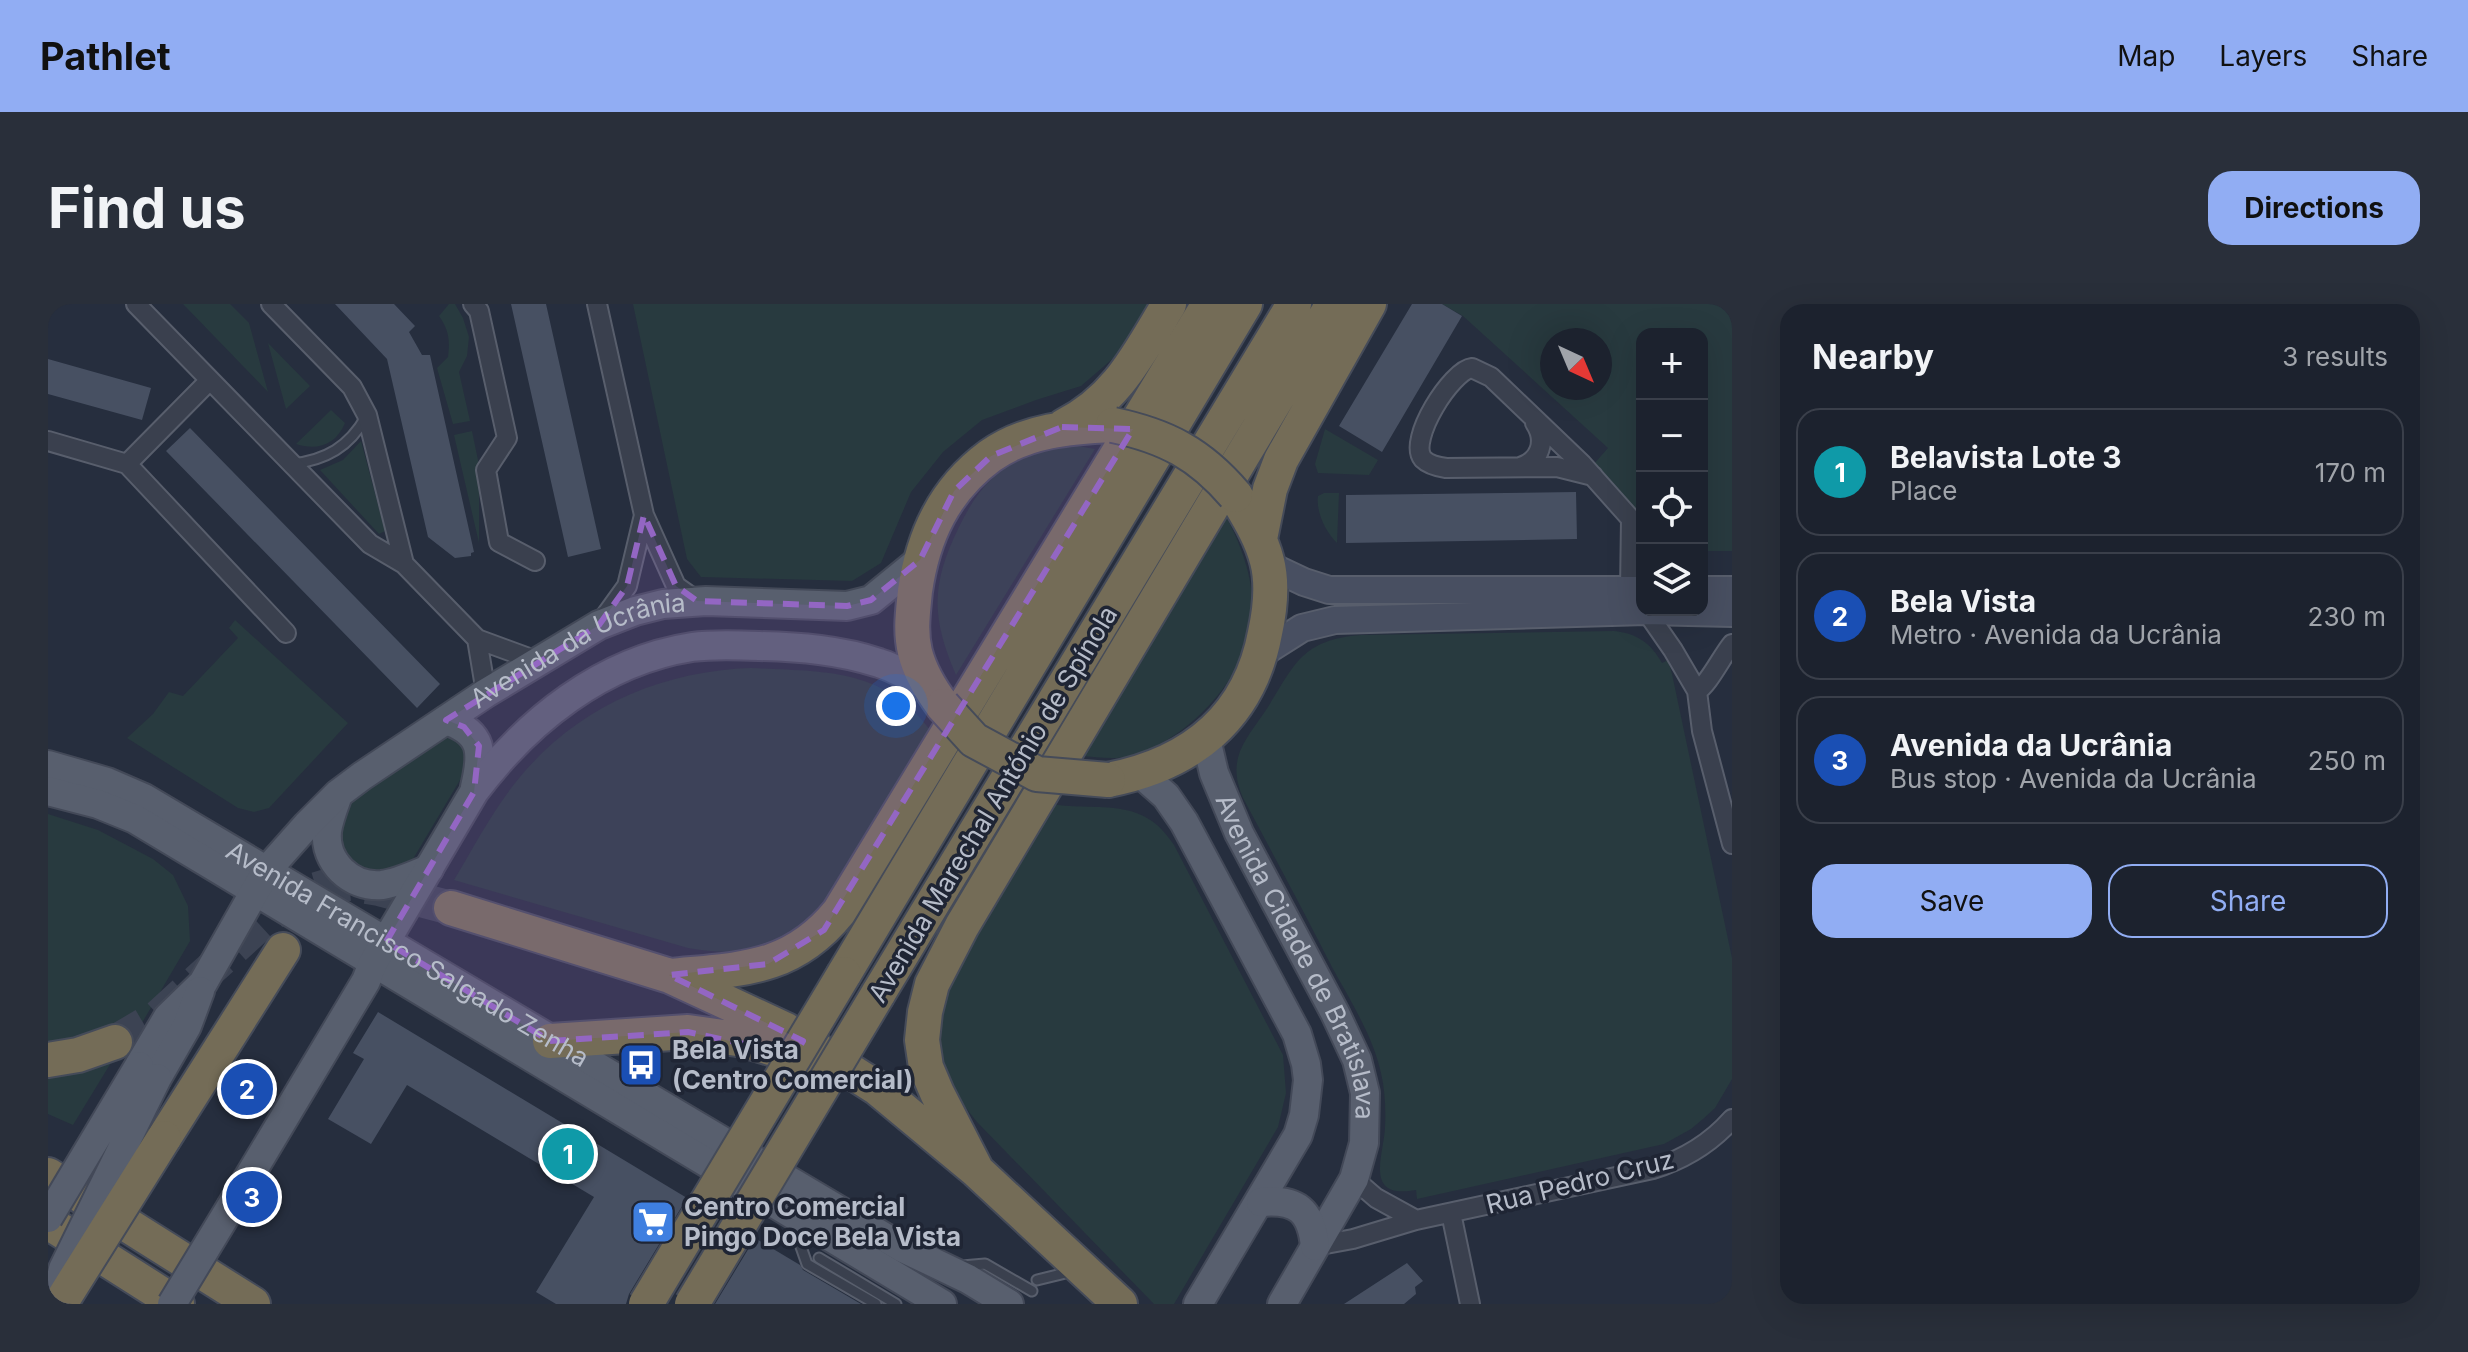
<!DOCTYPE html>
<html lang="en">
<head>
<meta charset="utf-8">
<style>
	:root { --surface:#1c222e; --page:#292f3a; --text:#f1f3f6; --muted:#a0a4aa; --line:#3a3f4a; --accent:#91adf3 }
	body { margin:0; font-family:Inter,sans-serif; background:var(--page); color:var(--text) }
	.controls { position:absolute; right:24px; top:24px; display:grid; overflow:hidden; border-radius:16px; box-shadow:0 8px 32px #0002 }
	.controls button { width:72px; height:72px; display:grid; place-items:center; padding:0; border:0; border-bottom:2px solid var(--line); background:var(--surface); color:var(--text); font:40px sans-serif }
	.compass { position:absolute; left:1492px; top:24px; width:72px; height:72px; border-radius:50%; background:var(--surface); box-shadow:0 8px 32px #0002; rotate:136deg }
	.you { position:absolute; left:848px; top:402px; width:28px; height:28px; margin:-20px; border:6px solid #fff; border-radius:50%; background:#1a73e8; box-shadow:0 0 0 12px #1a73e833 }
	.badge { display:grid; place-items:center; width:52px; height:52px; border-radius:50%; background:var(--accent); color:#fff; font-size:26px; font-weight:700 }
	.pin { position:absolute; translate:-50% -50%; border:4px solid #fff; box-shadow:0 2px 8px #0006 }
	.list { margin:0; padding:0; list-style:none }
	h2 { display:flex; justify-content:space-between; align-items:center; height:104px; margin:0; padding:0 32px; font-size:34px }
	h2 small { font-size:26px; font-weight:400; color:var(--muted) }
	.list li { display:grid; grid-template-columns:52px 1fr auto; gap:24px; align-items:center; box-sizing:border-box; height:128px; margin:0 16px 16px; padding:0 16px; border:2px solid var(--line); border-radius:24px }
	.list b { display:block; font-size:30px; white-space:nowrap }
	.list p { margin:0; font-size:26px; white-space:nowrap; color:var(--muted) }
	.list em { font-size:26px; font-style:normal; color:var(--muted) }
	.actions { display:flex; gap:16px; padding:24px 32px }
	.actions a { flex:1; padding:18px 0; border:2px solid var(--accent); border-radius:24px; text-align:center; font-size:28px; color:var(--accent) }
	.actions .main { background:var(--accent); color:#111 }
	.icon { flex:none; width:44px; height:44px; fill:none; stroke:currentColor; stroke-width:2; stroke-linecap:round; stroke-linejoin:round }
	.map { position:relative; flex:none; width:1684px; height:1000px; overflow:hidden; border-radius:24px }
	header { display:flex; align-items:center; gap:48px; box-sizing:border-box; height:112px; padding:0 40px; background:var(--accent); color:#111 }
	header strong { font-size:38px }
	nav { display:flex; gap:44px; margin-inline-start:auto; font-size:28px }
	.intro { display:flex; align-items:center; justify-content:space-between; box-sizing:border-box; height:192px; padding:0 48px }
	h1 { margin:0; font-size:56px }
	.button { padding:20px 36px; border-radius:24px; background:var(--accent); color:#111; font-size:28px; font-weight:700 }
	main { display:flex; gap:48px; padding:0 48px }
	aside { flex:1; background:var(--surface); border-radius:24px; box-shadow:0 8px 32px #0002 }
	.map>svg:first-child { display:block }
	.green { fill:#283a3f; fill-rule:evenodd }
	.building { fill:#475062 }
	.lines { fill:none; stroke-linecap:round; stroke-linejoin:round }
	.highway-tunnel { stroke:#3c4353; stroke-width:34; stroke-dasharray:34 17; stroke-linecap:butt }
	.lane-casing { stroke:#585e6c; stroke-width:13 }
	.street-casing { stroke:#585e6c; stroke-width:22 }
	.secondary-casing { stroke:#585e6c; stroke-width:30 }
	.primary-casing { stroke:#434958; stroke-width:32 }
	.highway-casing { stroke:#454b59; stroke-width:38 }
	.lane { stroke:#3a404e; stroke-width:9 }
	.street { stroke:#3a404e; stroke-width:18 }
	.secondary { stroke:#484f61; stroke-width:26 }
	.primary { stroke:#585f6e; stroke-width:28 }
	.highway { stroke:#746c57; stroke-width:34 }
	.primary-bridge-casing { stroke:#434958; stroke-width:32; stroke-linecap:butt }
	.highway-bridge-casing { stroke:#454b59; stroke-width:38; stroke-linecap:butt }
	.primary-bridge { stroke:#585f6e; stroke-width:28 }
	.highway-bridge { stroke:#746c57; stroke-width:34 }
	.marked { fill:#9366c3; fill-opacity:0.2; stroke:#9366c3; stroke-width:6; stroke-dasharray:16 10; stroke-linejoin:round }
	.labels { text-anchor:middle; stroke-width:7; stroke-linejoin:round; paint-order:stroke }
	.street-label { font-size:26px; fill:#b6bcc9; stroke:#1f2534 }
	.poi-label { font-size:26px; font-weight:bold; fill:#b6bcc9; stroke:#1f2534; text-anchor:start }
</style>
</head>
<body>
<header>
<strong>Pathlet</strong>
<nav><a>Map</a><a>Layers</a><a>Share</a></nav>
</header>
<div class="intro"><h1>Find us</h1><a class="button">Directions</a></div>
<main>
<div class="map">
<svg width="1684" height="1000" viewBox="0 0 1684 1000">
	<rect width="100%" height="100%" fill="#262e3e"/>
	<!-- green -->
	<path class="green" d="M135,0H182L201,19L220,88Z
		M401,0H407L415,14L421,33L419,52L411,68L422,117L405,120L389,64L400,53C402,36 401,26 391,12Z
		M585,0H1100L1069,51L1033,82L988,96L934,116L895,148L863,188L833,259L804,277L653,273L639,255Z
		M1394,0H1684V247H1654V30H1594V235L1591,213L1545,161L1560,144L1415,12ZM1504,36H1552V84H1504Z
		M220,39L262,82L238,105Z
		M283,106L297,119C288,141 269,147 248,140Z
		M1277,125L1330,156L1321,171L1270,169L1267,160Z
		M424,127L431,161V239L406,131Z
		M313,137L337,227L331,230L272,166L295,156Z
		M1024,141L1047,145L908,371C883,313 883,280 911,223C936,171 966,148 1024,141Z
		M1276,189H1291L1289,239C1277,227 1268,208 1270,192Z
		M1178,212C1195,245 1208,281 1204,318C1197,376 1137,438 1082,452C1067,456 1049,453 1033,452Z
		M187,316L300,419L221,504L206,508L190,504L79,434L105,410L121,388L135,392L190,334L181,324Z
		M1566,327C1588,329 1603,339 1614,359L1620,356L1624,370L1684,654V775L1667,804L1655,815L1643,825L1616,840L1369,895L1368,886C1316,895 1335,854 1337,824C1338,806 1337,786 1333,769C1325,732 1302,696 1284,663C1255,606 1225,550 1195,494C1179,456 1195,439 1216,409C1246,364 1250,336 1313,331Z
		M703,364C775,368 835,363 883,427C863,460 843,493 822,526C798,566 774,616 730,637C702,651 670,649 640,644L406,576C427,541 446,504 472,473C530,403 613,367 703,364Z
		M402,432L414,434L421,461L362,560L342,573L301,562L287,527L297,502L386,440Z
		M1003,500C1053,508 1094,491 1126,541L1235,751L1238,789L1230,823L1126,1000H1106L929,818L906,789L893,754L891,713L903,668Z
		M0,510L50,526L105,555L125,571L140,602L142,637L84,736L75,741L49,730L0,742Z
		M69,749L25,821L0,810V772H16Z"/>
	<!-- building -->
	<path class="building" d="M287,0H346L367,22L361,28L374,51H382L426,248L423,249V252L407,254L380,233L339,55Z
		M463,0H498L553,245L520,253Z
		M1364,0H1394L1414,12L1334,148L1291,122Z
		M0,55L103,84L94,116L0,90Z
		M142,124L392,380L369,404L118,147Z
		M1528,188L1529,235L1298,239V191Z
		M330,708L639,894L581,990L578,1000H508L488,988L546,893L359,781L323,840L280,815L316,755L305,749Z
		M707,934L752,961L755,966L813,1000H667Z
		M1359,959L1375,977L1367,983L1368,990L1356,1000H1296Z"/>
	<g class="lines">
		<!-- highway-tunnel -->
		<path class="highway-tunnel" d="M67,738L111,712L222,611L251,590L275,583L301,580L331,585L403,604"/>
		<!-- lane casing -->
		<g class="lane-casing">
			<path id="lane" d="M244,160C278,156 301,143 318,113
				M745,920L759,960L828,1000
				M771,954L848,1000
				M914,962L937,960L984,987
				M989,976L1026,967"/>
		</g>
		<!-- street casing -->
		<g class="street-casing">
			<path id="street" d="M88,0L322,240L356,260L429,335L489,357
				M223,0L304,83L319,111L356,260
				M425,0L431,7L459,134L438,166L451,238L487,257
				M549,0L596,211L628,282L649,297
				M0,137L79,160L238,329
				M79,160L162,76
				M1472,163C1492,157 1499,137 1487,119
				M1545,172L1509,163L1398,164C1391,163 1381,161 1375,155C1359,136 1404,66 1424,64L1443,73L1534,160L1583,215L1582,286
				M1598,307L1625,346L1649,387L1654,427L1684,540
				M553,318L579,282L596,211
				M429,335L438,389
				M1649,387C1660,381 1674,352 1684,340
				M1306,875L1328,894L1368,916
				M1403,909L1422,1000
				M1267,942L1305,935L1368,916L1605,865C1637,855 1662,840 1684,815"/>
		</g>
		<!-- secondary casing -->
		<g class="secondary-casing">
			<path id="secondary" d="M1220,261L1256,278L1281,286H1594
				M1654,286H1684
				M1213,350L1254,324L1287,316L1598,307L1684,309"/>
		</g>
		<!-- primary casing -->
		<g class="primary-casing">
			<g id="primary">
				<path d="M398,416C436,429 435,449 427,483"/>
				<path id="s1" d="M1158,435L1166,469L1191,529L1287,709L1309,756L1317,789L1316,839L1306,875L1234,1000"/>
				<path id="s2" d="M0,461L59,478L96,494L853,943L920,975L961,1000"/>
				<path d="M1093,470L1118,492L1136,518L1249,730L1258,760L1260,776L1256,811L1250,831L1150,1000"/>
				<path d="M0,487L50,500L87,515L894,1000"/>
				<path d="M290,491C286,502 281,514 279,527C276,558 303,584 334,581C350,579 366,571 381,565"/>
				<path id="s3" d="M91,762L120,713L155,679L219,566L259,521L290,490L314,472L438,389L551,321L587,307L615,300L658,297L799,302L823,296L872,256"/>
				<path d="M109,774L139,722L152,687"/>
				<path d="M1213,898C1249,895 1263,906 1267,942"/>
				<path d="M184,901L318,677L325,659L426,488C479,417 554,357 644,343C666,340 689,341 711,342C752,343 792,346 831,359C848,364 865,375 881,383"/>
			</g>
		</g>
		<!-- highway casing -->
		<g class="highway-casing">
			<path id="highway" d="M1016,122C1070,95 1091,49 1121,0
				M1212,235L1222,185L1233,156L1321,0
				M895,402C883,386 872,368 867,348C862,327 865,308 867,287C875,232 896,186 942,152C979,126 1022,123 1065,121
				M1060,476C1142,460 1201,415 1217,329C1222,306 1225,280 1219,257C1213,233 1200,213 1187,191
				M403,604L622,672L738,726L829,784L929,867L1072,1000
				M796,670L1197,0
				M622,672C692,665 743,667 791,608L1161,0
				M830,690L1246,0
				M502,737L640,728L696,736L762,756
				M0,756L30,751L67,738
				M116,834L235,646
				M929,867L889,789L878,763L874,736L877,708L884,680L914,622L1285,0
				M0,871L205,1000
				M0,918L129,1000"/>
		</g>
		<!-- lane -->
		<use href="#lane" class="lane"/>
		<!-- street -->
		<use href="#street" class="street"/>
		<!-- secondary -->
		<use href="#secondary" class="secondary"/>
		<!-- primary -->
		<use href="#primary" class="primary"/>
		<!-- highway -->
		<use href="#highway" class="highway"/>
		<!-- primary-bridge casing -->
		<g class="primary-bridge-casing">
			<path id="primary-bridge" d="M0,914L91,762
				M8,994L15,965L109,774
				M124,1000L184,901"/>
		</g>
		<!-- highway-bridge casing -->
		<g class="highway-bridge-casing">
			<path id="highway-bridge" d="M1065,121C1118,132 1152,150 1187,191
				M895,402L926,436L989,470L1060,476
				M12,1000L116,834
				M598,1000L796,670
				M644,1000L830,690"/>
		</g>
		<!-- primary-bridge -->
		<use href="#primary-bridge" class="primary-bridge"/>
		<!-- highway-bridge -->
		<use href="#highway-bridge" class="highway-bridge"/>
	</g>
	<!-- marked area -->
	<path class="marked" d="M1014,123L1085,125L776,626L720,660L621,671L755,737L747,751L640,728L502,737L338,638L426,488L431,442L416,423L398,416L551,321L579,282L596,211L628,282L649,297L799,302L823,296L872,256L906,187L943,152Z"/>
	<!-- icons -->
	<defs>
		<g id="bus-square" transform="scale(2.3)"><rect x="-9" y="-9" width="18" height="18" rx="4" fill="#1a4fb4" stroke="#1f2534"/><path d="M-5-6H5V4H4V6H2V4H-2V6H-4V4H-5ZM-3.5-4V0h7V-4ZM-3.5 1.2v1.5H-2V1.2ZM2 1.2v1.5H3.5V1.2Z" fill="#fff"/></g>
		<g id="supermarket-square" transform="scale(2.3)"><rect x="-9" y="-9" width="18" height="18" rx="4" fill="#3f7fe0" stroke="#1f2534"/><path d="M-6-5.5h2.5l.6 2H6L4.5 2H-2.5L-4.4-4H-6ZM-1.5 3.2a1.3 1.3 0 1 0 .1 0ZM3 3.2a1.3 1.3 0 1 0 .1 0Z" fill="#fff"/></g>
	</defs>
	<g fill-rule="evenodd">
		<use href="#bus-square" x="593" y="761"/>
		<use href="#supermarket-square" x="605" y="918"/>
	</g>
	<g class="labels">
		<!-- street labels -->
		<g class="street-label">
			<text dy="9" stroke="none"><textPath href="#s3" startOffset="622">Avenida da Ucrânia</textPath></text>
			<text transform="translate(945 500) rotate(-59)" y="9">Avenida Marechal António de Spínola</text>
			<text dy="9" stroke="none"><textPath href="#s2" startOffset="408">Avenida Francisco Salgado Zenha</textPath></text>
			<text dy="9" stroke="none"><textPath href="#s1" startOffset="238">Avenida Cidade de Bratislava</textPath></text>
			<text transform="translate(1532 878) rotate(-14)" y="9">Rua Pedro Cruz</text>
		</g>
		<!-- poi labels -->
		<g class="poi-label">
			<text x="624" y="755">Bela Vista<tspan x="624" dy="30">(Centro Comercial)</tspan></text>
			<text x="636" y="912">Centro Comercial<tspan x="636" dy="30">Pingo Doce Bela Vista</tspan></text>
		</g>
	</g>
</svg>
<div class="controls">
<button>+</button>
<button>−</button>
<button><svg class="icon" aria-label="locate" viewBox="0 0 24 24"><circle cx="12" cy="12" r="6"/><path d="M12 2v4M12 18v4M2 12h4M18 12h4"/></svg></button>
<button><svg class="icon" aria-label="layers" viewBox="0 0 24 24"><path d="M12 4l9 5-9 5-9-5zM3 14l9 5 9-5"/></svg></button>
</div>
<svg class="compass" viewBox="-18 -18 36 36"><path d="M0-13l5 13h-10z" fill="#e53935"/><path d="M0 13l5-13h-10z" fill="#a0a4aa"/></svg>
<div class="you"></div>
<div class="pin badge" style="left:520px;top:850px;background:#0f9aa8">1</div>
<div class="pin badge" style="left:199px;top:785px;background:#1a4fb4">2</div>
<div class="pin badge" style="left:204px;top:893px;background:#1a4fb4">3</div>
</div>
<aside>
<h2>Nearby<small>3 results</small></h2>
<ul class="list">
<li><span class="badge" style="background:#0f9aa8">1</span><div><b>Belavista Lote 3</b><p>Place</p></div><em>170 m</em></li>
<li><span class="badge" style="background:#1a4fb4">2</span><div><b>Bela Vista</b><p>Metro · Avenida da Ucrânia</p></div><em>230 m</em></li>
<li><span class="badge" style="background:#1a4fb4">3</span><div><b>Avenida da Ucrânia</b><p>Bus stop · Avenida da Ucrânia</p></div><em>250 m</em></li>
</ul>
<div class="actions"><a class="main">Save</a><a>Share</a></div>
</aside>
</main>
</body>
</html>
